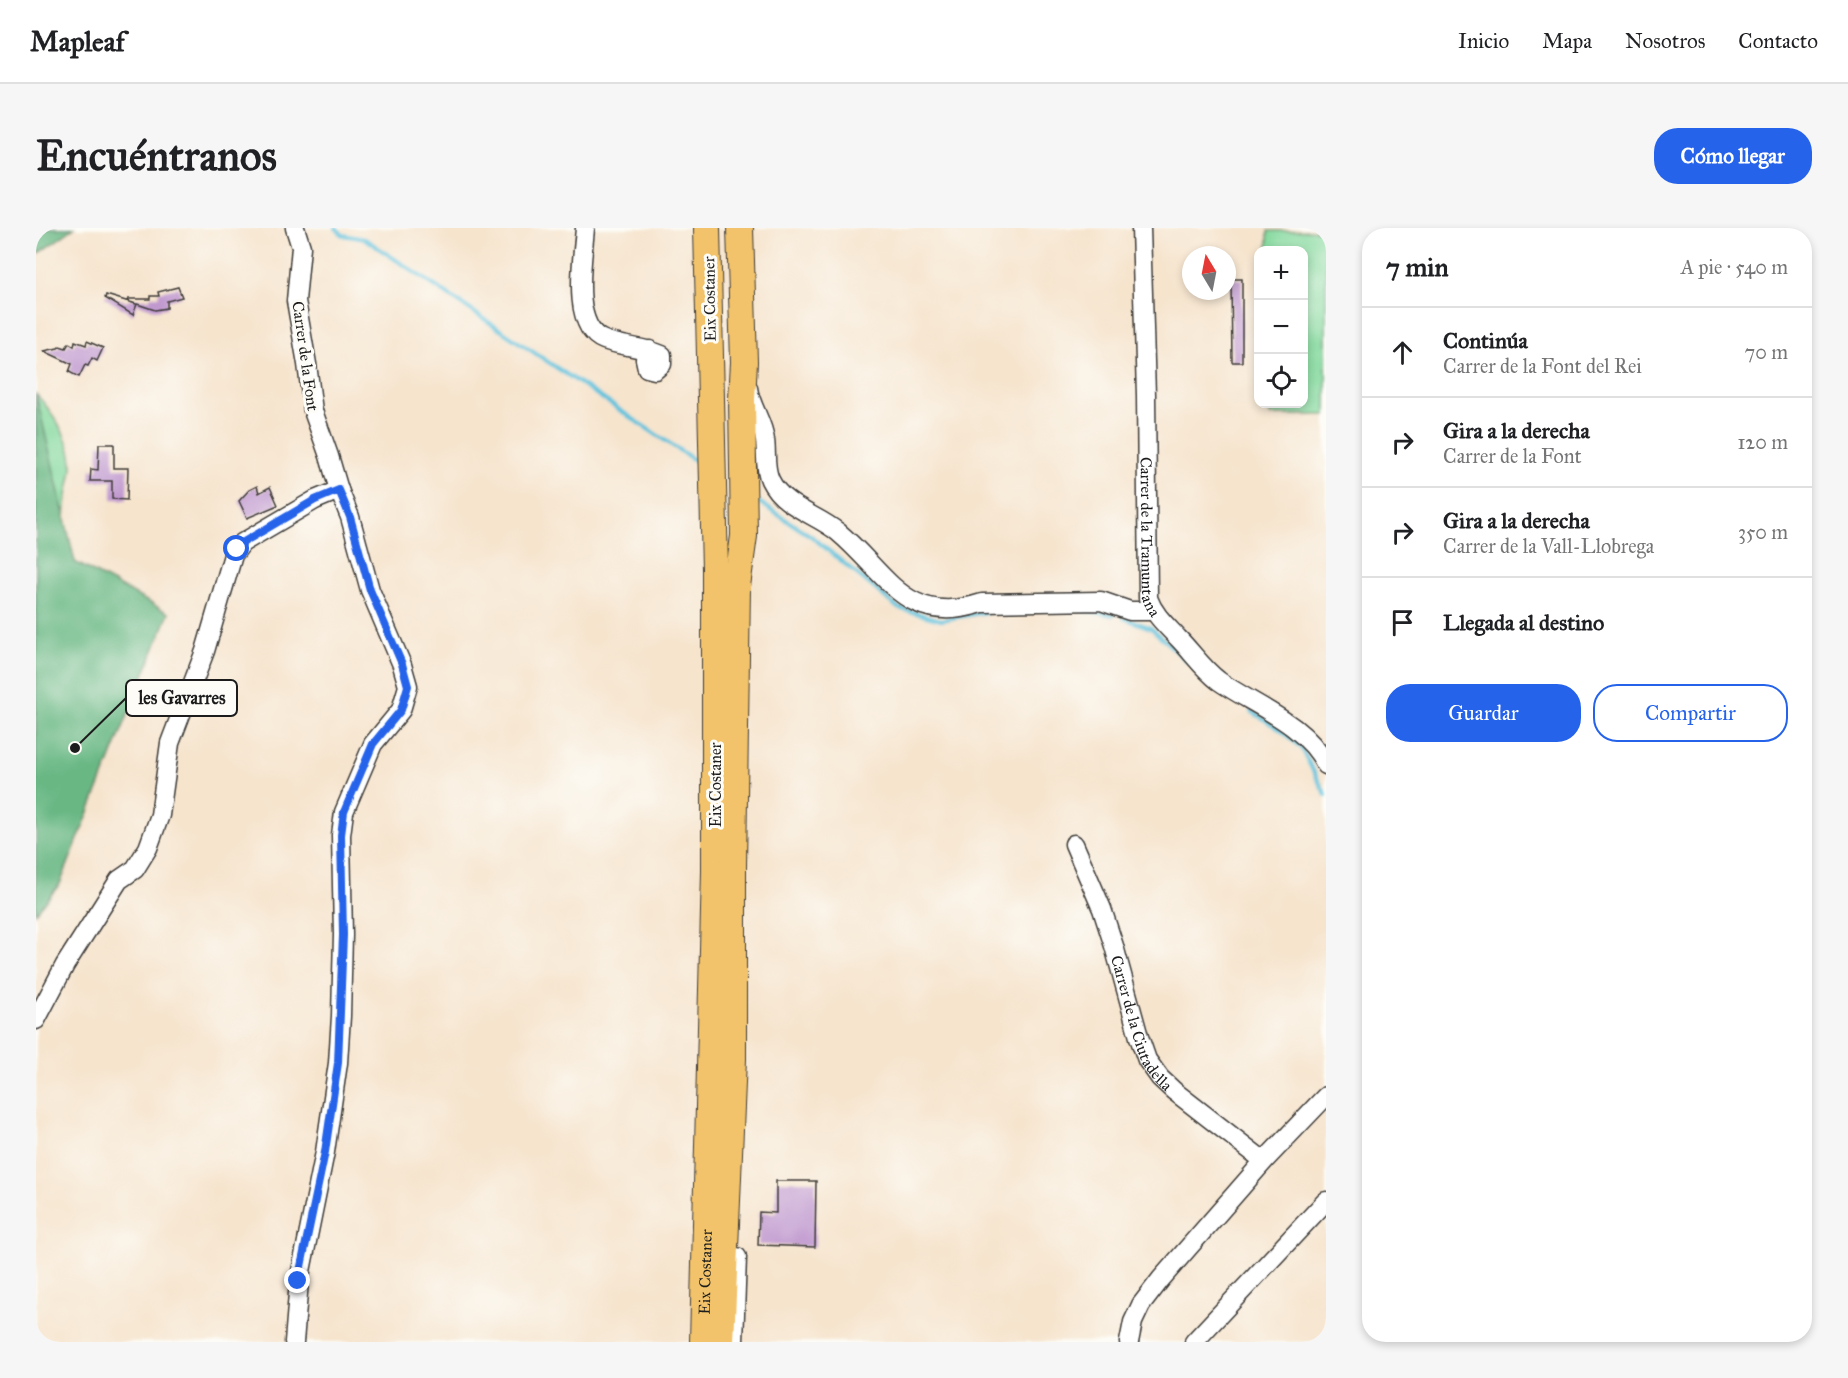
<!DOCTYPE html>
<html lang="es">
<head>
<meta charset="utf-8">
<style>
	:root { --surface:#fff; --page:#f6f6f6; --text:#202124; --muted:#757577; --line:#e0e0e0; --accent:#2563eb }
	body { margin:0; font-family:"IM FELL Great Primer",serif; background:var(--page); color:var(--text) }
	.controls { position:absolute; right:18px; top:18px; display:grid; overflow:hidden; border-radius:12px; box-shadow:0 3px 9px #0003 }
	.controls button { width:54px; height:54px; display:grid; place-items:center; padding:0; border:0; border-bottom:2px solid var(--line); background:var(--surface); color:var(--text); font:30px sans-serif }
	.compass { position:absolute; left:1146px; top:18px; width:54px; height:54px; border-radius:50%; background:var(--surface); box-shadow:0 3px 9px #0003; rotate:350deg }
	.stop { position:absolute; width:18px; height:18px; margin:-14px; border:4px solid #2563eb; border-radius:50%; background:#fff }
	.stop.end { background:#2563eb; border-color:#fff; box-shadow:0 2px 6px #0008 }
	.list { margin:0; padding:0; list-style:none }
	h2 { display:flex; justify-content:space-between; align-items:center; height:78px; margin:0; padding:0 24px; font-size:26px }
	h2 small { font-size:20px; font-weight:400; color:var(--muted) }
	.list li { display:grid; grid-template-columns:39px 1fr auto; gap:18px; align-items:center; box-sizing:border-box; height:90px; padding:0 24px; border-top:2px solid var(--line) }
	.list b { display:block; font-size:22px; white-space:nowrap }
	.list p { margin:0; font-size:20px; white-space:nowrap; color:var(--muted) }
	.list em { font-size:20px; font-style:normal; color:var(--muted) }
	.actions { display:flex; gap:12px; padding:18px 24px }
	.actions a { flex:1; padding:14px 0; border:2px solid var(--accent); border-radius:24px; text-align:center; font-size:21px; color:var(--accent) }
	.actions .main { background:var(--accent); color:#fff }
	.icon { flex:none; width:33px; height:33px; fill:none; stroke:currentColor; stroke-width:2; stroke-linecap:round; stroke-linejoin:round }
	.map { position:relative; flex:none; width:1290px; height:1114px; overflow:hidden; border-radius:24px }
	header { display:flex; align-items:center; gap:36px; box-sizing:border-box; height:84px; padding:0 30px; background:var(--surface); border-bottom:2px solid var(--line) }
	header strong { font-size:28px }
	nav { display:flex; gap:33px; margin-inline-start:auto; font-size:21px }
	.intro { display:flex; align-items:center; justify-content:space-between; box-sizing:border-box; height:144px; padding:0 36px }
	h1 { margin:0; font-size:42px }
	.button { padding:15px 27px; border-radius:24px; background:var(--accent); color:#fff; font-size:21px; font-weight:700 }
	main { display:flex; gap:36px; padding:0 36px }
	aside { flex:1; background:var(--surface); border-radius:24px; box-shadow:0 3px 9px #0003 }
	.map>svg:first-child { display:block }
	.green { fill:#82d89c; stroke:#4f7a5c; stroke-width:1.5 }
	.forest { fill:#69b884; stroke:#426a50; stroke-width:1.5 }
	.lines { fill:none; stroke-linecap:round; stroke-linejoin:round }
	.stream { stroke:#5fc2dd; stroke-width:4 }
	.building { fill:#c098cf }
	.minor-casing { stroke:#3d3a37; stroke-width:21 }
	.highway-casing { stroke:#3d3a37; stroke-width:28 }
	.minor { stroke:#fff; stroke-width:18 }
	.highway { stroke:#f2c36a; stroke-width:26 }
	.route { stroke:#2563eb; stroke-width:8 }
	.labels { text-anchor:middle; stroke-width:6; stroke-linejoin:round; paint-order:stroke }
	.street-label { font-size:16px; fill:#1c1c1c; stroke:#fdfcf7 }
	.leader { fill:none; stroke:#1c1c1c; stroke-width:2 }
	.callout-dot { fill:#1c1c1c; stroke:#fdfcf7; stroke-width:2 }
	.callout { fill:#fdfcf7; stroke:#1c1c1c; stroke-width:2 }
	.callout-label { font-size:18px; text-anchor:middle; font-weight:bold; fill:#1c1c1c }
</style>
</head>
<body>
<header>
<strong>Mapleaf</strong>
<nav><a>Inicio</a><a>Mapa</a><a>Nosotros</a><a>Contacto</a></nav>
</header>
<div class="intro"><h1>Encuéntranos</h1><a class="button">Cómo llegar</a></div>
<main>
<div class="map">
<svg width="1290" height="1114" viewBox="0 0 1290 1114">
	<rect width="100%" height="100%" fill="#fdfcf7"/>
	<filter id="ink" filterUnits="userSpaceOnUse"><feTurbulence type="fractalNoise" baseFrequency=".0167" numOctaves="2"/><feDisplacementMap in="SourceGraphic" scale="12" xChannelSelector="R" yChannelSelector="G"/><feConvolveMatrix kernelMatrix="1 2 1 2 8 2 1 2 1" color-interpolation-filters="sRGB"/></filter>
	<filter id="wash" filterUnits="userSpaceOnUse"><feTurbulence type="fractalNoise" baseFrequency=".008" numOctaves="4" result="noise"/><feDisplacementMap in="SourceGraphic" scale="24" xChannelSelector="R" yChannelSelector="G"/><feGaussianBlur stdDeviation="1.35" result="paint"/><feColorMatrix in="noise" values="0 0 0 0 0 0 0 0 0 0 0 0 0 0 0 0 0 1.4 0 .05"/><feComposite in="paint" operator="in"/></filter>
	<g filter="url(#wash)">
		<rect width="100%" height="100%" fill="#f6e4cd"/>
		<!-- green -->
		<path class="green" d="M1290,2V187H1234V176H1268V22H1232V3Z
			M0,166C15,182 34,210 36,233C37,244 33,256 31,267L8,534L0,551Z"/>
		<!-- forest -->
		<path class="forest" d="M0,0H38L0,27Z
			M0,166L39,334L133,385L24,656L0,685Z"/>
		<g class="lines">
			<!-- stream -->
			<path class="stream" d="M300,0L307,7L329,11L661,234
				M718,271L775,308L862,380L905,392L956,383
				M1044,382L1078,387
				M1088,390L1115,400L1151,433
				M1215,483L1245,502L1265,520L1290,567"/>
		</g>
		<g id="blocks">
			<!-- building -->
			<path class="building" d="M1195,51H1206V134H1196Z
				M142,59L146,69L131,73V80L119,82L101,76L97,87L69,70L70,67L100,76L91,73L92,71H114V68H123L122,64Z
				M39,113L50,117L51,113L67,120L61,133L56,130L52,138L49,137L43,149L33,144L36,136L8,123L22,120L24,118L30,120L33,115L38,118Z
				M63,216H78V240H92L91,272L76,271V253H54L55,241L62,242Z
				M221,258L223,265L234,259L242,277L211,290L203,273L213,262Z
				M740,953H780L779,1019L722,1017L723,984L740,985Z"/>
		</g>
	</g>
	<g filter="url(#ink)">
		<use href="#blocks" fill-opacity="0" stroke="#3d3a37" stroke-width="1.5"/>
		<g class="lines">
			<!-- minor casing -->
			<g class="minor-casing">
				<g id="minor">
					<path d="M549,0C547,29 534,99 568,112C587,119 608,119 626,127V136L619,142L611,140L609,131L614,122"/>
					<path id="s1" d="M1105,0L1110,167L1112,370C1118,387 1130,397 1142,410C1156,424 1167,441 1183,453C1219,478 1270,496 1290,537"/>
					<path d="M712,160C714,178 727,193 729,212C731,225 728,239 734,252C747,279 780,286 802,304C851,345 870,400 946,375L1065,373L1094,383H1117"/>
					<path id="s2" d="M1038,616L1066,681L1078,718L1103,809L1111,832L1124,850L1138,863L1228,933"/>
					<path d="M0,792L29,737L83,652L99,641L112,620L124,587L134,515L169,423L197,327L206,315L279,272L303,262"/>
					<path d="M258,1114L263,1053L289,924L302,835L305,788L307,707L305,607L308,584L337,516L365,482L372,458L366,437L334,362L314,289L303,262L293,228L277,183L271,136L260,73L265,19L259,0"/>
					<path d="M698,1114L701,1029"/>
					<path d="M1093,1114L1097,1094L1105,1077L1125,1051L1228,933L1290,868"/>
					<path d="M1158,1114L1290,973"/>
				</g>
			</g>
			<!-- highway casing -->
			<g class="highway-casing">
				<g id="highway">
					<path id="s3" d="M667,1114L679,643V342L671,0"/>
					<path d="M685,1114L697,831V640L701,358L708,308L706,171L708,134L704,0"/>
				</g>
			</g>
			<!-- minor -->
			<use href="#minor" class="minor"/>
			<!-- highway -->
			<use href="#highway" class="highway"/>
		</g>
	</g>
	<g class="lines" filter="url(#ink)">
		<!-- route -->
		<path class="route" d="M201,321L206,315L279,272L303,262L314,289L334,362L366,436L372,458L365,482L337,516L308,584L305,607L307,707L302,835L289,924L262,1053"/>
	</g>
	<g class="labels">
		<!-- street labels -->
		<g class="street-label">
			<text transform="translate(673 71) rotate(-91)" y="6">Eix Costaner</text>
			<text transform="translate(270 128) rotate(82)" y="6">Carrer de la Font</text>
			<text dy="6" stroke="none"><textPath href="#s1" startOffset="309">Carrer de la Tramuntana</textPath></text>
			<text transform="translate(679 557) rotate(-90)" y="6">Eix Costaner</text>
			<text dy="6" stroke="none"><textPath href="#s2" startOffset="192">Carrer de la Ciutadella</textPath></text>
			<text dy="6" stroke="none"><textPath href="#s3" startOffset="70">Eix Costaner</textPath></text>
		</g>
	</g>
	<!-- callouts -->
	<path class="leader" d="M39 520L90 470"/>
	<circle class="callout-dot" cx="39" cy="520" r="6"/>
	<rect class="callout" x="90" y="452" width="111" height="36" rx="6"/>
	<g class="callout-label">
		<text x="146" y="476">les Gavarres</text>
	</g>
</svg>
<div class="controls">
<button>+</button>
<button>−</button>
<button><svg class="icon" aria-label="locate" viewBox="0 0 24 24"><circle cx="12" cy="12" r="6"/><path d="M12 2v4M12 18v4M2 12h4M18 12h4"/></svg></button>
</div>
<svg class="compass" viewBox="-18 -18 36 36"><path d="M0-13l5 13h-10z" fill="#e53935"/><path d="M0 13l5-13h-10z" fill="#757577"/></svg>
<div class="stop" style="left:201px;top:321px"></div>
<div class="stop end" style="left:262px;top:1053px"></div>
</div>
<aside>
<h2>7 min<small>A pie · 540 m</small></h2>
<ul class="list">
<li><svg class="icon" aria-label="ahead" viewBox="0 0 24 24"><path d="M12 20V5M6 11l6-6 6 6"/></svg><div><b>Continúa</b><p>Carrer de la Font del Rei</p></div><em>70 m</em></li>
<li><svg class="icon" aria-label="right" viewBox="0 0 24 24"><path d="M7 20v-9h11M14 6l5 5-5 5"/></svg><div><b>Gira a la derecha</b><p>Carrer de la Font</p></div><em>120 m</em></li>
<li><svg class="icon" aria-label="right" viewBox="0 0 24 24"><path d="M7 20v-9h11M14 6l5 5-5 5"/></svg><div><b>Gira a la derecha</b><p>Carrer de la Vall-Llobrega</p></div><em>350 m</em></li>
<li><svg class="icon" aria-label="arrive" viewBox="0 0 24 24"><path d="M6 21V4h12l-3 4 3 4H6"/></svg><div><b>Llegada al destino</b></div></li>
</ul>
<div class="actions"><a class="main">Guardar</a><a>Compartir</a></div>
</aside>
</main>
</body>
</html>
